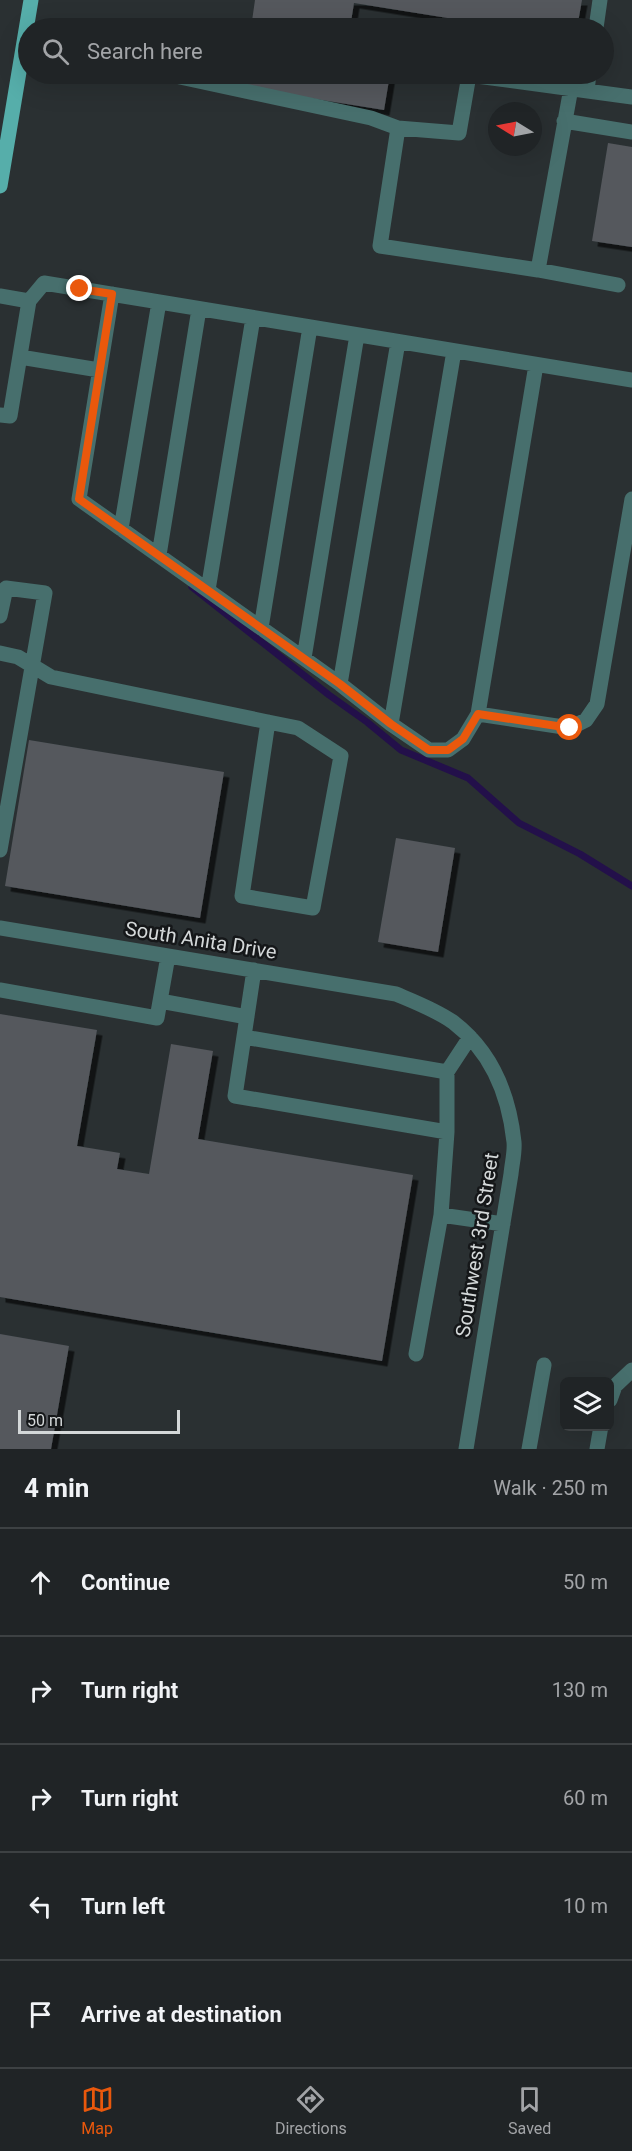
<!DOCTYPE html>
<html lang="en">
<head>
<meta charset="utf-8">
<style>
	:root { --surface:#202426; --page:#282c2e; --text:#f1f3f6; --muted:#a2a4a7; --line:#3d4143; --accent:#ea580c }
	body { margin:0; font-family:Roboto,sans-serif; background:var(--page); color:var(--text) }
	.controls { position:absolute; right:18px; bottom:18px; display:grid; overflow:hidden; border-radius:9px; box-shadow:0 6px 24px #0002 }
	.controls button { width:54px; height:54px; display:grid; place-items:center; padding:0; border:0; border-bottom:2px solid var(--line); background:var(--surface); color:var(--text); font:30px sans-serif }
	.compass { position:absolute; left:488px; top:102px; width:54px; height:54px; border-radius:50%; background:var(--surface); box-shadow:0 6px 24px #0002; rotate:280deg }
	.scale { position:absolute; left:18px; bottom:15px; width:162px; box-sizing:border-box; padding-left:6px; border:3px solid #d4d8d9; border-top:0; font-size:16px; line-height:21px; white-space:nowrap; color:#d4d8d9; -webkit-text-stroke:4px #151719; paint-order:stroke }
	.stop { position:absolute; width:18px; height:18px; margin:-14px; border:4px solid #ea580c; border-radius:50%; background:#fff }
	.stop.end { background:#ea580c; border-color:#fff; box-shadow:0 2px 6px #0008 }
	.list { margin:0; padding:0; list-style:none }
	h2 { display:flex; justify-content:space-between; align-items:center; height:78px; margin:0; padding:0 24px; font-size:26px }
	h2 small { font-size:20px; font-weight:400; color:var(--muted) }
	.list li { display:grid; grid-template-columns:39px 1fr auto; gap:18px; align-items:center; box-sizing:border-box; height:108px; padding:0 24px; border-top:2px solid var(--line) }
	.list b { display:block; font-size:22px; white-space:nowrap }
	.list em { font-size:20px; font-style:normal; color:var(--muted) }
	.icon { flex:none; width:33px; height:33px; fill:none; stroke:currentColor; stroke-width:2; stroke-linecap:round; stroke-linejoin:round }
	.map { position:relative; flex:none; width:632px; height:1449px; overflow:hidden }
	.search { position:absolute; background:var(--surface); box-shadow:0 6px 24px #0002; left:18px; right:18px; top:18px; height:66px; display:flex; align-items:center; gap:15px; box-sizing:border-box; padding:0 21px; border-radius:33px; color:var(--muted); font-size:22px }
	.sheet { height:618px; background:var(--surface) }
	nav { display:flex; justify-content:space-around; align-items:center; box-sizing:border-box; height:84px; border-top:2px solid var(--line); background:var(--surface); font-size:16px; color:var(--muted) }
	nav a { display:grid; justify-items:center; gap:3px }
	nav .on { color:var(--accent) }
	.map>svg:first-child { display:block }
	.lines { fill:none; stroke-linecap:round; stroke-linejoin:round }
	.stream { stroke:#23104a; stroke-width:7 }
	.building { fill:#54585d; filter:url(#shadow) }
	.minor { stroke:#476f6d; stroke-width:15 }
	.major { stroke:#56aeaa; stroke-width:15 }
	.route { stroke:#ea580c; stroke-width:8 }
	.labels { text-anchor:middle; stroke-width:5; stroke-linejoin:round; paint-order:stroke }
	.street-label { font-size:20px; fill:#d4d8d9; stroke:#151719 }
</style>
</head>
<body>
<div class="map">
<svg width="632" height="1449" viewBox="0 0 632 1449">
	<defs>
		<filter id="shadow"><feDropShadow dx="5.5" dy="5.5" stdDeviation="0" flood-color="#0009"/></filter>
	</defs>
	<rect width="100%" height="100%" fill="#2a3032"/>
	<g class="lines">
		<!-- stream -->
		<path class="stream" d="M192,587L329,695L367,722L401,750L468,778L519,823L580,854L632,886"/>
	</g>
	<!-- building -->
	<path class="building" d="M255,0H582L577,28H510L354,3L350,28H251Z
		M244,74H390L384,110L241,87Z
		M608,143L632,147V247L592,241Z
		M29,740L224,772L200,918L5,886Z
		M396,838L455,848L438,952L378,942Z
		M0,1014L97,1030L77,1146L120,1153L117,1169L149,1174L171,1044L213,1051L198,1139L413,1175L382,1361L0,1297Z
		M0,1334L69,1346L51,1449H0Z"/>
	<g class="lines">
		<!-- minor -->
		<path class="minor" d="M596,28L600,0
			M166,74L371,118L398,128
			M571,88L538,270L380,246L398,128L459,133L469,75L632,97
			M587,90L589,74
			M564,121L632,132
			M538,270L618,285
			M112,294L79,499L340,684L391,724L429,750H448L463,739L478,714L570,728L586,720L597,704L632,499
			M0,296L29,301L44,283L632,380
			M20,357L99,370
			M0,415L10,416L29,301
			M121,529L159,302
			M159,555L199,309
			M208,590L253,318
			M0,616L6,588L45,593L0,850
			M261,628L310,327
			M0,653L18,657L51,677L268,722L298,728L341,756L313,908L242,896L268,722
			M304,658L357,335
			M340,684L398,342
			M478,714L536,365
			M391,724L454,351
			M0,928L396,994C415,1002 436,1010 453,1022C491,1051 509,1095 514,1142C515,1152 512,1163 511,1174L466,1449
			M254,970L235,1096L447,1132
			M0,990L157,1018L168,956
			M160,1001L247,1017
			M244,1037L447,1072
			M441,1215L447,1132V1072L470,1037
			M416,1354L441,1215L503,1224
			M610,1400L615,1386L632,1370
			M529,1449L544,1365
			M597,1449L601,1426"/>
		<!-- major -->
		<path class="major" d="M0,186L31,0"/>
	</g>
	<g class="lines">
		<!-- route -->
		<path class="route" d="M80,289L112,294L79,499L340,684L391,724L429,750H448L463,739L478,714L570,728"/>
	</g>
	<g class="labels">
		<!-- street labels -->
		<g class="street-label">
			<text transform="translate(201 940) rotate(9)" y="7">South Anita Drive</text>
			<text transform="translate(477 1245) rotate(-81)" y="7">Southwest 3rd Street</text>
		</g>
	</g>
</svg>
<div class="controls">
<button><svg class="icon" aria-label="layers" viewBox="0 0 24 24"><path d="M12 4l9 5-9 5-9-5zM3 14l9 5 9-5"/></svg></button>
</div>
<svg class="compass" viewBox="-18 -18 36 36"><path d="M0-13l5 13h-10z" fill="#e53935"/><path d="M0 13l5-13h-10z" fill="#a2a4a7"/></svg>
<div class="scale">50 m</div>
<div class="stop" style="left:570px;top:728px"></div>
<div class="stop end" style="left:80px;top:289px"></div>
<div class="search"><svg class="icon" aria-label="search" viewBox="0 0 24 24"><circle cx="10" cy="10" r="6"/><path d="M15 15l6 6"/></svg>Search here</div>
</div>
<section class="sheet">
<h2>4 min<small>Walk · 250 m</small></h2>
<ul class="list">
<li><svg class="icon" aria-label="ahead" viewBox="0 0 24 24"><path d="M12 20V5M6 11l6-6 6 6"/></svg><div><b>Continue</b></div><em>50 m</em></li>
<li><svg class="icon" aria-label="right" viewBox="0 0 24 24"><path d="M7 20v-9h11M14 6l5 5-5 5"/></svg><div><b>Turn right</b></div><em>130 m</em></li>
<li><svg class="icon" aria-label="right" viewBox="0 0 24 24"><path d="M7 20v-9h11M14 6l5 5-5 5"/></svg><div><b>Turn right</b></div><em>60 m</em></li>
<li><svg class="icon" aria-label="left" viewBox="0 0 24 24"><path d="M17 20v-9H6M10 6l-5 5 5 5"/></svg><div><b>Turn left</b></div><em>10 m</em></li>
<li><svg class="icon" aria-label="arrive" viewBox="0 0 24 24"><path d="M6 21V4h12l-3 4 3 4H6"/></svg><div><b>Arrive at destination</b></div></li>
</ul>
</section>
<nav>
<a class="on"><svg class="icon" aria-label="map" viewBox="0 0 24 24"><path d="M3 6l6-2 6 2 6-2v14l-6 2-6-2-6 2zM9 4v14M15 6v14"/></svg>Map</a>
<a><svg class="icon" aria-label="directions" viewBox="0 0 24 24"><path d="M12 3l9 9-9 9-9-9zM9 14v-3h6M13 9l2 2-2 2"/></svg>Directions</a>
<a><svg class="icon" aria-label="saved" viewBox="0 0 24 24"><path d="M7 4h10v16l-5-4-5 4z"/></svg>Saved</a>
</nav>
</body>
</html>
